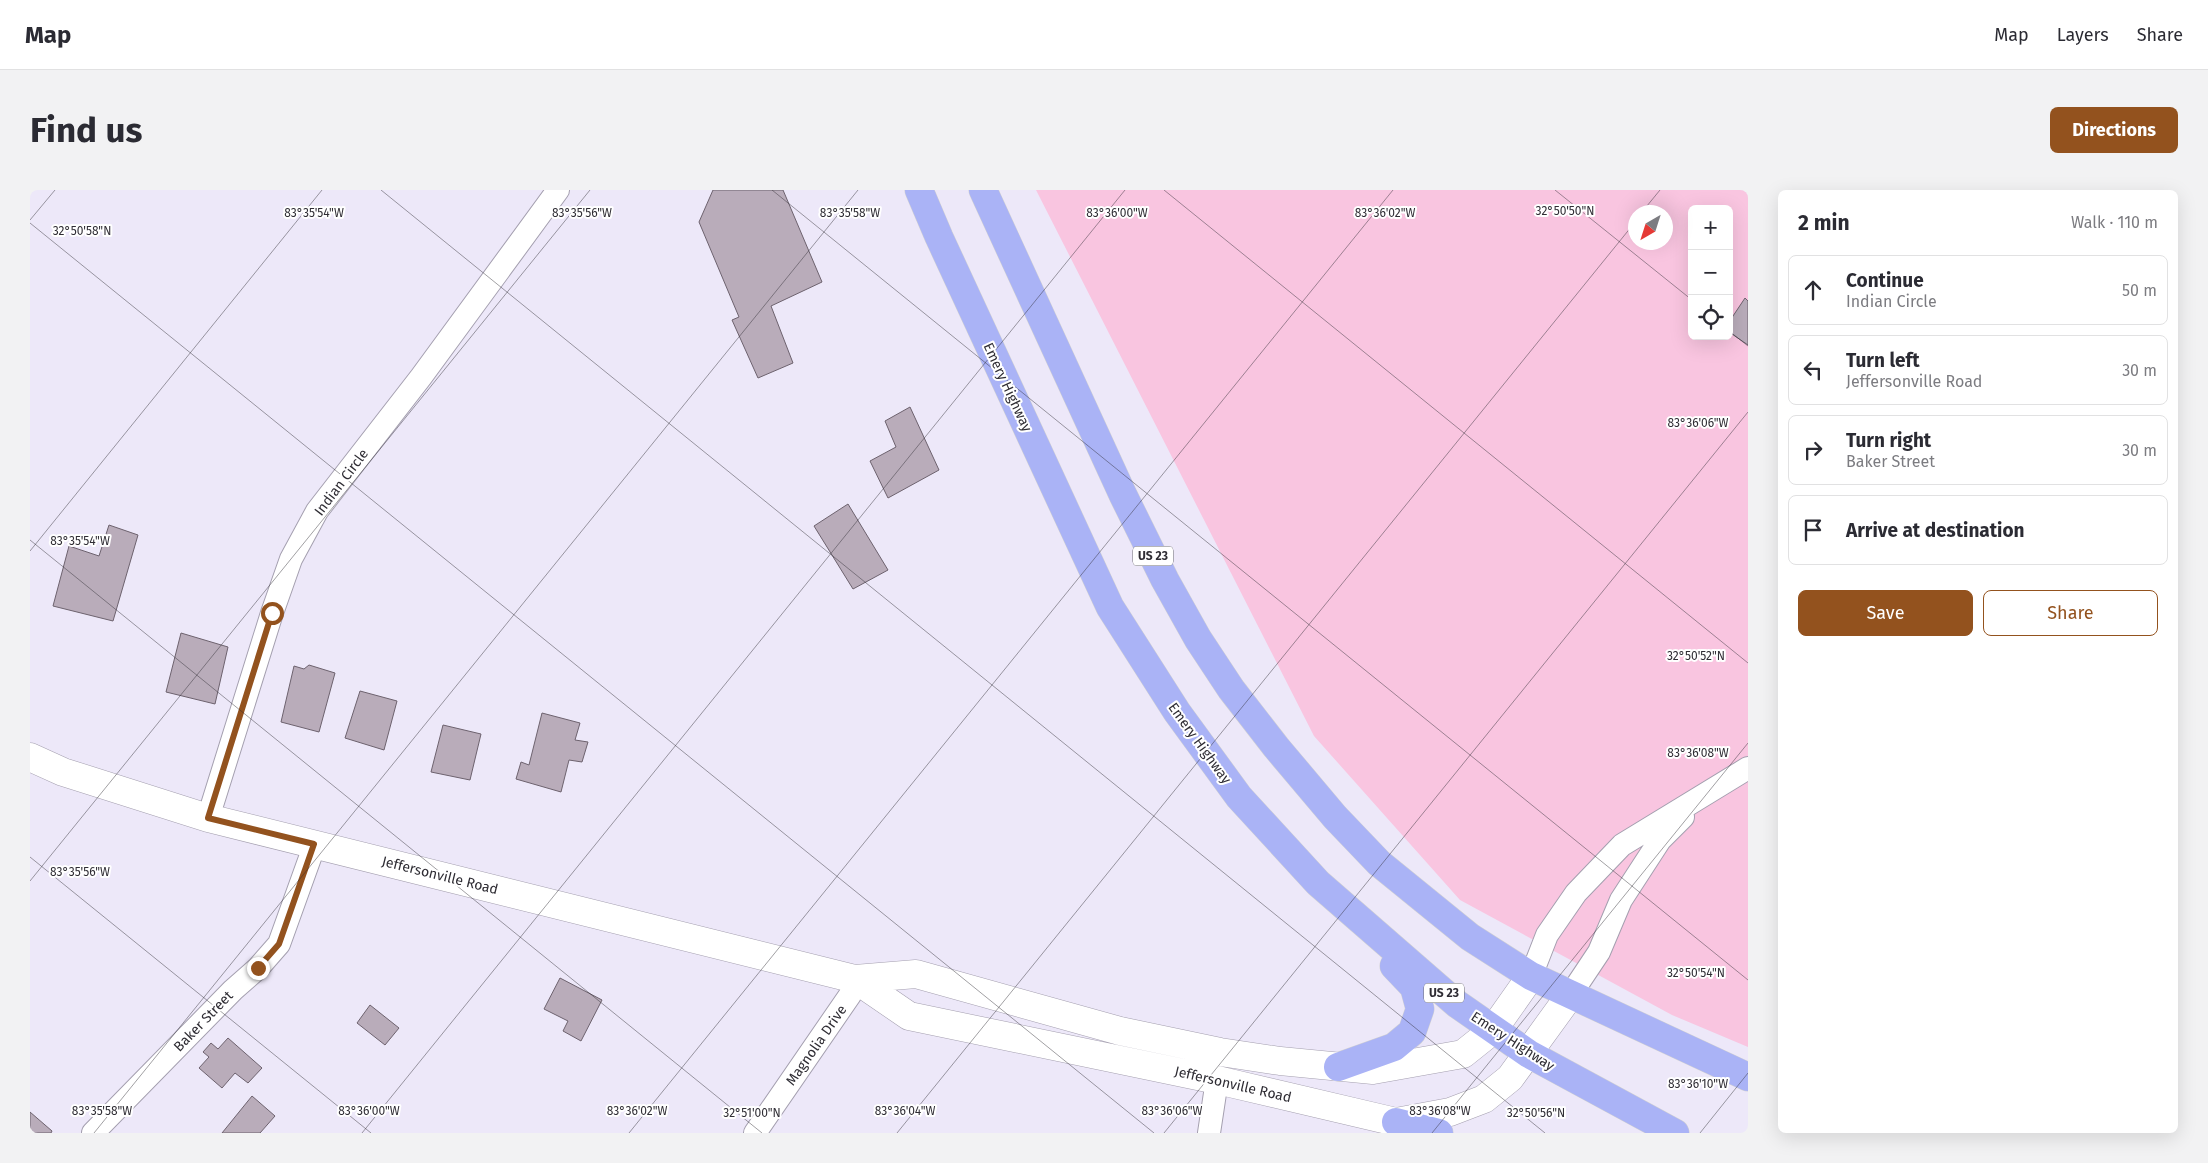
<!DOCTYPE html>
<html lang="en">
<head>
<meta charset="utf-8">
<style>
	:root { --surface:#fff; --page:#f2f2f3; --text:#2b2b33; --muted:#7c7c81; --line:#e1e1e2; --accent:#93521e }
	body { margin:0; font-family:"Fira Sans",sans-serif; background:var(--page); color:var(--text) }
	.controls { position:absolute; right:15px; top:15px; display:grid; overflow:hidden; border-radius:8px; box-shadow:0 5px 20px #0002 }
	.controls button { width:45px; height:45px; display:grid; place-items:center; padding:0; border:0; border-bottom:1px solid var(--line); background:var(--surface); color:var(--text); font:25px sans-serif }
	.compass { position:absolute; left:1598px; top:15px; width:45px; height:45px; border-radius:50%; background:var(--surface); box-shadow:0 5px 20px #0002; rotate:219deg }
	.stop { position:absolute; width:15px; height:15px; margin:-11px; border:4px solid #93521e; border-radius:50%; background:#fff }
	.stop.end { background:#93521e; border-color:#fff; box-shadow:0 1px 5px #0008 }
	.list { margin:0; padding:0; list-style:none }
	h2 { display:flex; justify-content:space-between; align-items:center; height:65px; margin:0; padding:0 20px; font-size:21px }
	h2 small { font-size:16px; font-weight:400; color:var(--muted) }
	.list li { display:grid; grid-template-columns:32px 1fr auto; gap:15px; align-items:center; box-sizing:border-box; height:70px; margin:0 10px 10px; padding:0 10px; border:1px solid var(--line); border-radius:8px }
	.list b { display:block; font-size:19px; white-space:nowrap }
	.list p { margin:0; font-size:16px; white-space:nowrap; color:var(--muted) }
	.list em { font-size:16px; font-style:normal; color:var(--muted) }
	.actions { display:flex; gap:10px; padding:15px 20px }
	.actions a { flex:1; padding:11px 0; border:1px solid var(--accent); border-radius:8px; text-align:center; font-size:18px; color:var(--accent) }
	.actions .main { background:var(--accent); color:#fff }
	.icon { flex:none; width:28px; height:28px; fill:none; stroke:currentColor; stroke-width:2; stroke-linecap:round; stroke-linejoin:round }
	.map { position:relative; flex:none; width:1718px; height:943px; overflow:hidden; border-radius:8px }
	header { display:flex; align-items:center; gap:30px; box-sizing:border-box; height:70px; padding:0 25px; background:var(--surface); border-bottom:1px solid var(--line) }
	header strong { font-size:24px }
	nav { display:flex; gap:28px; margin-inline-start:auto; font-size:18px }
	.intro { display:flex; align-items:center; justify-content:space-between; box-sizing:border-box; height:120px; padding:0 30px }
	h1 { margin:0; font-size:35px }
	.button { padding:12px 22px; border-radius:8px; background:var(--accent); color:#fff; font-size:18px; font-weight:700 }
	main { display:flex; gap:30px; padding:0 30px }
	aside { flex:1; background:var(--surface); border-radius:8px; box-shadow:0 5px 20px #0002 }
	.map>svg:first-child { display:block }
	.green { fill:#f9c5e0; fill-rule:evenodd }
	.building { fill:#b9acba; stroke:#6d626e }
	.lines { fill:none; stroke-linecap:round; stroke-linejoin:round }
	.minor-casing { stroke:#a49faf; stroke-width:24 }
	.tertiary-casing { stroke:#a49faf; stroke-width:29 }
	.trunk-casing { stroke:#d1d1d2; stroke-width:29 }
	.minor { stroke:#fff; stroke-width:22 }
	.tertiary { stroke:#fff; stroke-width:28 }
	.trunk { stroke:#aab3f6; stroke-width:28 }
	.route { stroke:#93521e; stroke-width:6 }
	.ticks { fill:none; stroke:#2f2d34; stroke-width:1; stroke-opacity:0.45 }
	.labels { text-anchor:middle; stroke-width:4; stroke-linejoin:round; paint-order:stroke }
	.shield { fill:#fff; stroke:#6d6c71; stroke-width:1 }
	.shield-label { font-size:12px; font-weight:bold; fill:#2f2d34 }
	.street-label { font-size:14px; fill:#2f2d34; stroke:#fff }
	.ticks-label { font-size:12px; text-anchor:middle; fill:#2f2d34; stroke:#fff; stroke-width:4; stroke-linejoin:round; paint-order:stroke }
</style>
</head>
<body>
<header>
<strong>Map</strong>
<nav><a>Map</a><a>Layers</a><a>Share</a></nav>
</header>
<div class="intro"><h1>Find us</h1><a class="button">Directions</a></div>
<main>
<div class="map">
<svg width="1718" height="943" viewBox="0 0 1718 943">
	<rect width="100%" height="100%" fill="#ede8f9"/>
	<!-- green -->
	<path class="green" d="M1006,0H1718V857L1642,825L1430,710L1284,546ZM1662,19H1699V146H1662ZM1606,22H1636V52H1606Z"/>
	<!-- building -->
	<path class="building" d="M683,0H753L792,92L741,116L763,173L728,188L702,130L709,127L669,32Z
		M1715,108L1718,111V155L1699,142V132Z
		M880,217L909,280L858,308L840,271L866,257L855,231Z
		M818,314L858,380L823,399L784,336Z
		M79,335L108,345L83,431L23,416L39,356L69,366Z
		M151,443L198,457L185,514L136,502Z
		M279,475L305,483L289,542L251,532L264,476L274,479Z
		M330,501L367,511L354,560L315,548Z
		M512,523L550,533L545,550L558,552L552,572L539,570L531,602L486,589L491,572L499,575Z
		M413,535L451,544L440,590L401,582Z
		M530,788L572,810L551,851L533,841L538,831L514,819Z
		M340,815L369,838L355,855L327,833Z
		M198,848L232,878L218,893L205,883L192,898L169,878L179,867L173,862L181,853L188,859Z
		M222,906L245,926L230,943H192Z
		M0,922L22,941L21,943H0Z"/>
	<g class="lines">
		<!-- minor casing -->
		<g class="minor-casing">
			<path id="minor" d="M178,628L242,423L261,369L287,321L391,187L528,0
				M1501,786L1517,745L1546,703L1592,655L1718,578
				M1541,804L1569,762L1591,710L1630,650L1653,627
				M63,943L203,800L228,778L249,754L285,654
				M725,943L820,805L825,789
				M1179,943L1187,890"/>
		</g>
		<!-- tertiary casing -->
		<g class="tertiary-casing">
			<path id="tertiary" d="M0,567L33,582L178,628L825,789L886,784L1090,841L1190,862L1250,871L1343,880L1433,864L1463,840L1501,786
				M825,789L879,826L1187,890L1366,932L1420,922L1454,909L1480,888L1541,804"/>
		</g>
		<!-- trunk casing -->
		<g class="trunk-casing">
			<path id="trunk" d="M889,0L909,47L1080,417L1147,522L1209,607L1288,693L1427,814L1499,864L1645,943
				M953,0L1093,305L1135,390L1168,449L1201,499L1246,557L1305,627L1349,673L1440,747L1501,786L1718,887
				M1308,877L1364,857L1382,842L1390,819L1384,797L1364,776
				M1366,932L1409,943"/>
		</g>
		<!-- minor -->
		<use href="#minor" class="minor"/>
		<!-- tertiary -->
		<use href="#tertiary" class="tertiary"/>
		<!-- trunk -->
		<use href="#trunk" class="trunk"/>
	</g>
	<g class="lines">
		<!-- route -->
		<path class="route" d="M228,778L249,754L284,654L178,628L242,423"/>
	</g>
	<!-- ticks -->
	<path class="ticks" d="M351,0L1515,943M742,0L1718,790M1134,0L1718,473M1525,0L1662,110M1612,22L1630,0M0,30L25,0M0,33L1124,943M1699,141L1718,156M0,350L732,943M0,361L292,0M0,667L341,943M0,691L560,0M64,943L828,0M332,943L1095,0M599,943L1363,0M867,943L1606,31M1134,943L1718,222M1402,943L1718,553M1670,943L1718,883"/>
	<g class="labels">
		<!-- shield labels -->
		<g class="shield">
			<rect x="1103" y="356.5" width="40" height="19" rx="4"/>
			<rect x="1394" y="793.5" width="40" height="19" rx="4"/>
		</g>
		<g class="shield-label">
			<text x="1123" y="370">US 23</text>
			<text x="1414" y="807">US 23</text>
		</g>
		<!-- street labels -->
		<g class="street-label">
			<text transform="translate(978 197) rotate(65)" y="5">Emery Highway</text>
			<text transform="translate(311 292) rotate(-53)" y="5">Indian Circle</text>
			<text transform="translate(1170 553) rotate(54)" y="5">Emery Highway</text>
			<text transform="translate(410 685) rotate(14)" y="5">Jeffersonville Road</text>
			<text transform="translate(173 831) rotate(-46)" y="5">Baker Street</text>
			<text transform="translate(1483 851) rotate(33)" y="5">Emery Highway</text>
			<text transform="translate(786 855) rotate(-55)" y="5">Magnolia Drive</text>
			<text transform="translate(1203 894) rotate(13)" y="5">Jeffersonville Road</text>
		</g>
	</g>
	<g class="ticks-label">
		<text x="1535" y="25">32°50'50"N</text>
		<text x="284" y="27">83°35'54"W</text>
		<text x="552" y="27">83°35'56"W</text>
		<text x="820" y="27">83°35'58"W</text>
		<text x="1087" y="27">83°36'00"W</text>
		<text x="1355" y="27">83°36'02"W</text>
		<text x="52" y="45">32°50'58"N</text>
		<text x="1668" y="237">83°36'06"W</text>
		<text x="50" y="355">83°35'54"W</text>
		<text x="1666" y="470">32°50'52"N</text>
		<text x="1668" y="567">83°36'08"W</text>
		<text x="50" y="686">83°35'56"W</text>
		<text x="1666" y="787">32°50'54"N</text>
		<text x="1668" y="898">83°36'10"W</text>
		<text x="72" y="925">83°35'58"W</text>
		<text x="339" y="925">83°36'00"W</text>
		<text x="607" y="925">83°36'02"W</text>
		<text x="875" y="925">83°36'04"W</text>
		<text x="1142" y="925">83°36'06"W</text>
		<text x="1410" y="925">83°36'08"W</text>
		<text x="722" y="927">32°51'00"N</text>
		<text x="1506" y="927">32°50'56"N</text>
	</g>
</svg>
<div class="controls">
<button>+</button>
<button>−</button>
<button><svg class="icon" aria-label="locate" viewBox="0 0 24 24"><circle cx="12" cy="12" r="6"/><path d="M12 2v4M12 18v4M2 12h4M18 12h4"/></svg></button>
</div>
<svg class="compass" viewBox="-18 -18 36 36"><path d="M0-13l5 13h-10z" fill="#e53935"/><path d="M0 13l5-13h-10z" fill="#7c7c81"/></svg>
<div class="stop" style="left:242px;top:423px"></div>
<div class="stop end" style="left:228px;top:778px"></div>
</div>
<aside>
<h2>2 min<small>Walk · 110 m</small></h2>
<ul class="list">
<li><svg class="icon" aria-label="ahead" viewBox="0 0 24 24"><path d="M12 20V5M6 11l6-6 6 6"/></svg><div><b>Continue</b><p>Indian Circle</p></div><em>50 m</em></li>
<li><svg class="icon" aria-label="left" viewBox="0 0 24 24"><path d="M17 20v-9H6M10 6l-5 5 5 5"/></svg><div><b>Turn left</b><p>Jeffersonville Road</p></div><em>30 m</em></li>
<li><svg class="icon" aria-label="right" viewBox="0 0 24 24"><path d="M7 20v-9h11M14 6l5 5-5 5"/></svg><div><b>Turn right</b><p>Baker Street</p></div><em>30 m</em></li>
<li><svg class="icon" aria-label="arrive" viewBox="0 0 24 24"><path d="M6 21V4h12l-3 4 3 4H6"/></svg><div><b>Arrive at destination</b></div></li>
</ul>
<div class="actions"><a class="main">Save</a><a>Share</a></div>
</aside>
</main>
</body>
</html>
